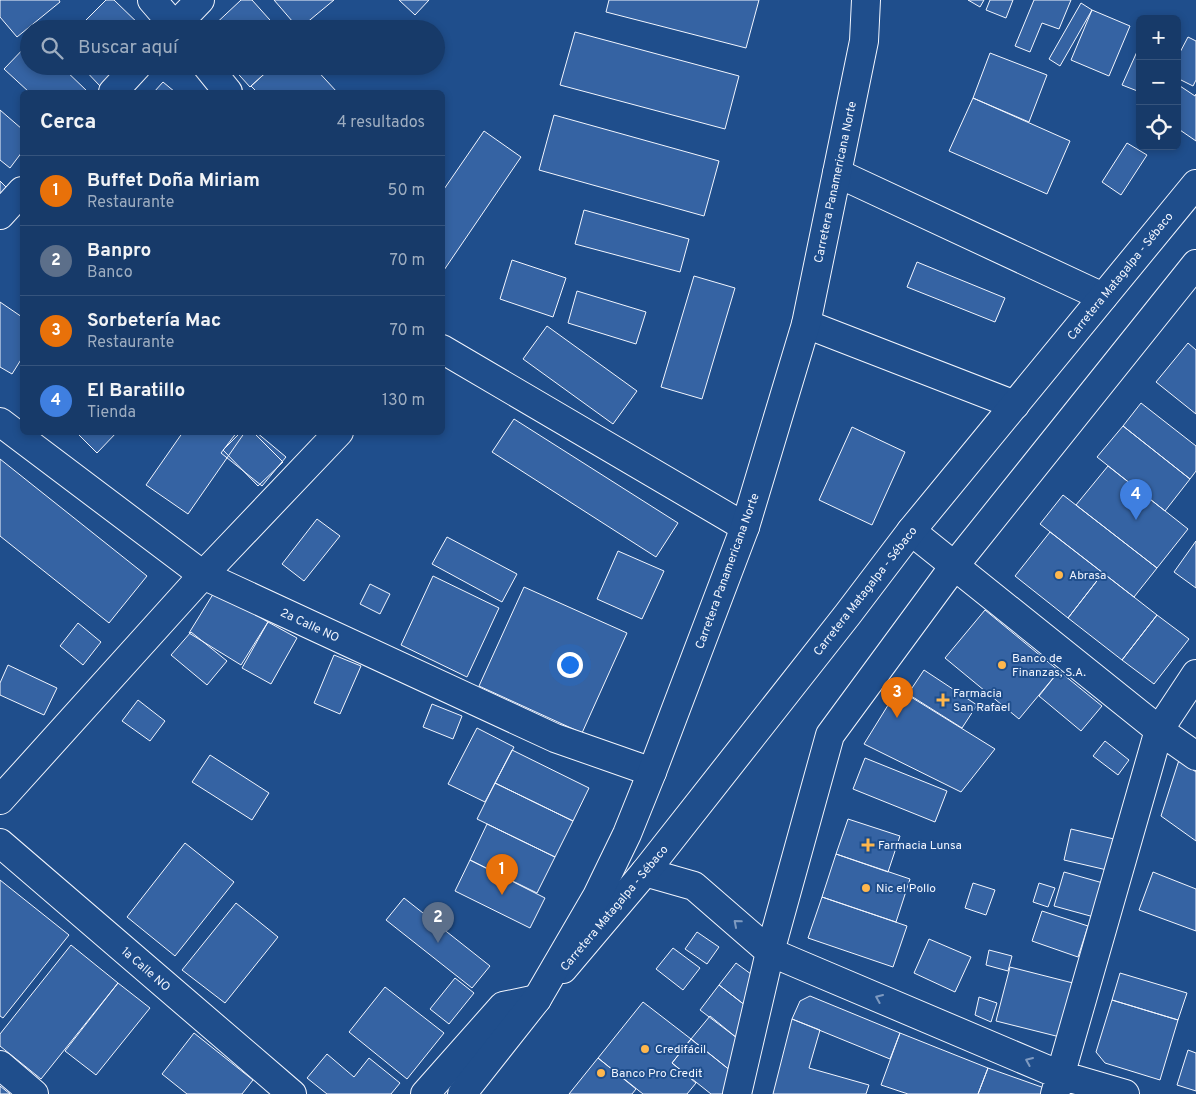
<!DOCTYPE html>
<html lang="es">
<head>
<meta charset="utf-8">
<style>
	:root { --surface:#173a69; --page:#244571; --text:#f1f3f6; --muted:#9eadc0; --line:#36547d; --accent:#ffb74d }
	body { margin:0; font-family:Overpass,sans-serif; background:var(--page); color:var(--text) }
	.controls { position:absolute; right:15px; top:15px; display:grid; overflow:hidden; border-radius:8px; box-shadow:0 2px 8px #0003 }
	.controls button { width:45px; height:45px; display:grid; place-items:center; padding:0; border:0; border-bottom:1px solid var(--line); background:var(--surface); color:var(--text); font:25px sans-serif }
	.you { position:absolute; left:569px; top:664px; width:18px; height:18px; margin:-12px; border:4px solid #fff; border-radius:50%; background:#1a73e8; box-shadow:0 0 0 8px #1a73e833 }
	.badge { display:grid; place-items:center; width:32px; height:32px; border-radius:50%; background:var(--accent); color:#fff; font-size:16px; font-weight:700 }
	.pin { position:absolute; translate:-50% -41px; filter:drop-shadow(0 1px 2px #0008) }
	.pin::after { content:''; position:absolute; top:26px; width:18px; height:15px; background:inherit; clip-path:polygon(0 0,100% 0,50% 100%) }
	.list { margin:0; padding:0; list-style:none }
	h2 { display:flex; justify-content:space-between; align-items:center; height:65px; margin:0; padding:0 20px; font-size:21px }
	h2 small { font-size:16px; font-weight:400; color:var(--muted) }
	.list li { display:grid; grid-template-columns:32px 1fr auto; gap:15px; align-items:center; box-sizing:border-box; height:70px; padding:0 20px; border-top:1px solid var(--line) }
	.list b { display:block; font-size:19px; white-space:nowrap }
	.list p { margin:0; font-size:16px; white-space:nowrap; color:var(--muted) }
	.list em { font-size:16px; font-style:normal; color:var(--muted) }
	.icon { flex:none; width:28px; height:28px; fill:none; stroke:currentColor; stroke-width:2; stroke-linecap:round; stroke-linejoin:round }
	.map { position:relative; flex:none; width:1196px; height:1094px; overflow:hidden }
	.search { position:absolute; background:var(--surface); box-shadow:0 2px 8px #0003; left:20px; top:20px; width:425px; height:55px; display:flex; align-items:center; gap:12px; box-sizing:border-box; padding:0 18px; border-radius:28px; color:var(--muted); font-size:19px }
	.panel { position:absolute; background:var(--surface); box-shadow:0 2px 8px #0003; left:20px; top:90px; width:425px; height:345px; border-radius:8px }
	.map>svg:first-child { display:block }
	.building { fill:#3563a3; stroke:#f2f6ff }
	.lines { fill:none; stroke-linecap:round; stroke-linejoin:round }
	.minor-casing { stroke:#f2f6ff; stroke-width:30 }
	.major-casing { stroke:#f2f6ff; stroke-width:30 }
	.highway-casing { stroke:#f2f6ff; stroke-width:30 }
	.minor { stroke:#1f4e8c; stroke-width:28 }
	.major { stroke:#1f4e8c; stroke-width:28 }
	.highway { stroke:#1f4e8c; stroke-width:28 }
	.oneway { stroke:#7e9ac0 }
	.poi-dot { fill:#ffb74d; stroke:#1f4e8c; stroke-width:2 }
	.labels { text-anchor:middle; stroke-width:4; stroke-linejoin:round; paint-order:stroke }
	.street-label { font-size:12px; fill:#f2f6ff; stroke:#1f4e8c }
	.poi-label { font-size:12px; fill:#f2f6ff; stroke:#1f4e8c; text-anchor:start }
</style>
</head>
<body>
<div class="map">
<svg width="1196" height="1094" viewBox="0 0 1196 1094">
	<rect width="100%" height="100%" fill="#1f4e8c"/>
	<!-- building -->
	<path class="building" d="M0,0H59L60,2L17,37L0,17Z
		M106,0H114L144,29H77Z
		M241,0H252L278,29H210Z
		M274,0H334L299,29Z
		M399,0H429L415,15Z
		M609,0H759L746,48L606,12Z
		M968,0H984L980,7Z
		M990,0H1013L1006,18L986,10Z
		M1034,0H1071L1059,29L1042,23L1030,52L1015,46Z
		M1081,3L1092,10L1060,66L1049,59Z
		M1092,10L1130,26L1109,76L1071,60Z
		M575,32L739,76L725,129L560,85Z
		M1188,37L1196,41V80L1193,86L1177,78V58Z
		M29,43V66H61L88,92H29L4,69Z
		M1140,45V92L1122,85Z
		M990,53L1047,75L1029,122L973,98Z
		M81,66H119L100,86Z
		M231,66H273L250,87Z
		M273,66H313L337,92H257L251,86Z
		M163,82L175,92H154Z
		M1177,84L1195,96L1196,94V141L1177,128Z
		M973,98L1070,141L1047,194L949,151Z
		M0,110L22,129V152L10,168L0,160Z
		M554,115L719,161L704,216L539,170Z
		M484,131L521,157L442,273V192Z
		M1127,143L1147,155L1121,195L1102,182Z
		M0,181L7,188L0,195Z
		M584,210L689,239L680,272L575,244Z
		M512,260L566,278L553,317L500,299Z
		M917,262L1005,298L995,322L907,287Z
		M694,276L735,288L702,399L661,387Z
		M577,291L646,312L636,344L568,323Z
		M0,302L22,317V358L12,374L0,367Z
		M547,326L637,391L613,424L523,359Z
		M1188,343L1196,350V414L1156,382Z
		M1141,403L1196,446V471L1190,479L1123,426Z
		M514,419L678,523L656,557L492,452Z
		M1123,426L1190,479L1165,511L1097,457Z
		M852,427L905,452L872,525L819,500Z
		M76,432H117L97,453Z
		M183,432H245L188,514L146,485Z
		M237,432H256L286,457L262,486L221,453Z
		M241,432H253L283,462L258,486L223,450Z
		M0,459L147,576L109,623L0,536Z
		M1108,466L1188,529L1157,568L1076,505Z
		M1063,495L1157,568L1134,597L1040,524Z
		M317,519L340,536L304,581L282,564Z
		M1050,532L1103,573L1068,618L1015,576Z
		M447,537L517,574L502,602L432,564Z
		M1196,541V588L1174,572Z
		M618,551L664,571L642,619L597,599Z
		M1103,573L1157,615L1122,660L1068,618Z
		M433,576L499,608L467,677L401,645Z
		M370,584L390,594L380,614L360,604Z
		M524,587L627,633L582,733L479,686Z
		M215,591L268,622L241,665L189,633Z
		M985,610L1059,671L1019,719L945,658Z
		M1157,615L1189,639L1154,684L1122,660Z
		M268,622L297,638L271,684L242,668Z
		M78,623L101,642L83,665L60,646Z
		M191,632L227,661L207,685L171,655Z
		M334,655L361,666L340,714L314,703Z
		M8,665L57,688L44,715L0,695V683Z
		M924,670L977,705L962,728L908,694Z
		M1059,671L1102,706L1081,731L1039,696Z
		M898,689L995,749L961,792L864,744Z
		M138,700L165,721L150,741L122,721Z
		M432,704L462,716L453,739L423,727Z
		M477,728L514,747L485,802L448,784Z
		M1105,741L1129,760L1118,775L1093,756Z
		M512,750L589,788L573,821L495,783Z
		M210,755L269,793L252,820L192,782Z
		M865,758L947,791L935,822L853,789Z
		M1179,760L1196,772V841L1161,816Z
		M495,783L573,821L555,857L477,819Z
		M848,819L900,836L888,872L836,854Z
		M487,824L555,857L537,893L470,860Z
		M1071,829L1114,839L1107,870L1064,860Z
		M185,843L234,882L175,956L127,917Z
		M836,854L910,879L896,922L822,897Z
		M470,860L545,898L530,928L455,891Z
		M1064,872L1103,883L1094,917L1054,906Z
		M1153,872L1196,889V931L1139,910Z
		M0,880L69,935L3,1018L0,1016Z
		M973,883L995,890L986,915L965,908Z
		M1039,883L1055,888L1048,907L1033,902Z
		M822,897L907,926L893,967L808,938Z
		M404,898L490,966L472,988L386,920Z
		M236,903L278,937L225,1003L182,970Z
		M1042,911L1088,926L1078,957L1032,941Z
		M697,932L719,947L707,964L685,949Z
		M929,939L971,957L955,992L914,973Z
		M71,945L118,983L41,1079L0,1046V1034Z
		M673,948L700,968L683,990L656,969Z
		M989,950L1012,956L1008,971L986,965Z
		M736,963L755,977L746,1006L719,985Z
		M1010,967L1073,983L1060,1037L996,1021Z
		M1120,973L1187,993L1178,1020L1112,1000Z
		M455,978L474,993L449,1024L430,1009Z
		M118,983L150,1008L96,1075L65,1051Z
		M719,985L746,1006L737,1038L700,1010Z
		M385,987L444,1033L407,1079L349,1032Z
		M810,996L900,1033L890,1059L792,1019L800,1001Z
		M979,997L997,1003L991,1022L975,1015Z
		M1112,1000L1178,1020L1160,1080L1105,1063L1096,1052Z
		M643,1002L691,1039L672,1063L696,1083L687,1094H643L598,1058Z
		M710,1016L737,1038L731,1071L691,1039Z
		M792,1019L820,1030L809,1068L869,1085L866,1094H773Z
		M194,1033L253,1080L242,1094H187L162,1074Z
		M900,1033L988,1068L978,1094H908L881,1085Z
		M691,1039L731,1071L728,1094H711L672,1063Z
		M1188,1050L1196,1053V1091L1177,1085Z
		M327,1054L354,1077L369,1058L400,1083L391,1094H327L307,1078Z
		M598,1058L636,1089L632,1094H569Z
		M988,1068L1050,1090L1048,1094H978Z
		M0,1086L10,1094H0Z"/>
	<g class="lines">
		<!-- minor casing -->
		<g class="minor-casing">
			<path id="minor" d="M152,0L177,29
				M172,29L200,0
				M207,66L228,92
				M113,92L137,66
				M837,173L1103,297
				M0,215L22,191
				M806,324L1015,405
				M442,349L745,527
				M0,422L203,575L555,738L652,772
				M911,531L1159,730L1196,756
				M0,800L203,575L339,432
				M0,843L292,1094
				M645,872L694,886L770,952L1060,1075L1125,1094
				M0,1065L34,1094
				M425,1094L503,1006L537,999
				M737,1094L770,952L830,735L955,565L1196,264
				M1055,1094L1159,730L1196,674"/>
		</g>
		<!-- major casing -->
		<g class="major-casing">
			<path id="major" d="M563,969L645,872L848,614L911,531L1196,184"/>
		</g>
		<!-- highway casing -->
		<g class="highway-casing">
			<path id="highway" d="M462,1094L537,999L597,896L627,834L652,772L745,527L806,324L864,41L866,0"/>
		</g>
		<!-- minor -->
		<use href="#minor" class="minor"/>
		<!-- major -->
		<use href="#major" class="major"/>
		<!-- highway -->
		<use href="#highway" class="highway"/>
	</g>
	<!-- one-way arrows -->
	<defs><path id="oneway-chevron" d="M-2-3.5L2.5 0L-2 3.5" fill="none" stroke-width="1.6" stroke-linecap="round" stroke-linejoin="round" transform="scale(1.25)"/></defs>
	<g class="oneway">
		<use href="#oneway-chevron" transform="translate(737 923) rotate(-139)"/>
		<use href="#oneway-chevron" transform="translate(879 998) rotate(-157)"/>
		<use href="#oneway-chevron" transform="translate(1029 1061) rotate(-157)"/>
	</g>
	<!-- markers -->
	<g class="poi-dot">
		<circle cx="1059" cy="575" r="5"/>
		<circle cx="1002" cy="665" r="5"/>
		<path d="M940.5 692.5h5v5h5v5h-5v5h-5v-5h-5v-5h5z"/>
		<path d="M865.5 837.5h5v5h5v5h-5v5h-5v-5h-5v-5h5z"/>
		<circle cx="866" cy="888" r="5"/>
		<circle cx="645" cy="1049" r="5"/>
		<circle cx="601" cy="1073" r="5"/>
	</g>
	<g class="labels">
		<!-- street labels -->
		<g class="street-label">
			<text transform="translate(835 182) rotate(-78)" y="4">Carretera Panamericana Norte</text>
			<text transform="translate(1120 276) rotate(-51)" y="4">Carretera Matagalpa - Sébaco</text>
			<text transform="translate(727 571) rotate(-70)" y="4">Carretera Panamericana Norte</text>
			<text transform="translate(865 591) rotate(-52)" y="4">Carretera Matagalpa - Sébaco</text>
			<text transform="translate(310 625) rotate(25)" y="4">2a Calle NO</text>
			<text transform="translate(614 908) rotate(-50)" y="4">Carretera Matagalpa - Sébaco</text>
			<text transform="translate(146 969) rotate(41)" y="4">1a Calle NO</text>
		</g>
		<!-- poi labels -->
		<g class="poi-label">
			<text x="1069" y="579">Abrasa</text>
			<text x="1012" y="662">Banco de<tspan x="1012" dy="14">Finanzas, S.A.</tspan></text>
			<text x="953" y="697">Farmacia<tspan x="953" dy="14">San Rafael</tspan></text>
			<text x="878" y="849">Farmacia Lunsa</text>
			<text x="876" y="892">Nic el Pollo</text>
			<text x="655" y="1053">Credifácil</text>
			<text x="611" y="1077">Banco Pro Credit</text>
		</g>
	</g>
</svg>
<div class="controls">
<button>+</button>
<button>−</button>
<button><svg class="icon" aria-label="locate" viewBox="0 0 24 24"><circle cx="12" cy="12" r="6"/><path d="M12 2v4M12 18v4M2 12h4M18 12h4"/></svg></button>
</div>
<div class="you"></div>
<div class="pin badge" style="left:502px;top:895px;background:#e8710a">1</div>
<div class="pin badge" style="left:438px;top:943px;background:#5c6f8a">2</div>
<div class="pin badge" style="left:897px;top:718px;background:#e8710a">3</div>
<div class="pin badge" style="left:1136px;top:520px;background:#3f7fe0">4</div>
<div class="search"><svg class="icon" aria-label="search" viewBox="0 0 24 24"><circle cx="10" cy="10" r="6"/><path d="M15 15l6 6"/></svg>Buscar aquí</div>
<section class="panel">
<h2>Cerca<small>4 resultados</small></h2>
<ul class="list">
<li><span class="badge" style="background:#e8710a">1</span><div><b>Buffet Doña Miriam</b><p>Restaurante</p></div><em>50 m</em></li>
<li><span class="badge" style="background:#5c6f8a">2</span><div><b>Banpro</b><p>Banco</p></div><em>70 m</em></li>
<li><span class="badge" style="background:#e8710a">3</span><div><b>Sorbetería Mac</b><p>Restaurante</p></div><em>70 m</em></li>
<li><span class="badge" style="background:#3f7fe0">4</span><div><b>El Baratillo</b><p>Tienda</p></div><em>130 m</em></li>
</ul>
</section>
</div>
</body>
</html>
